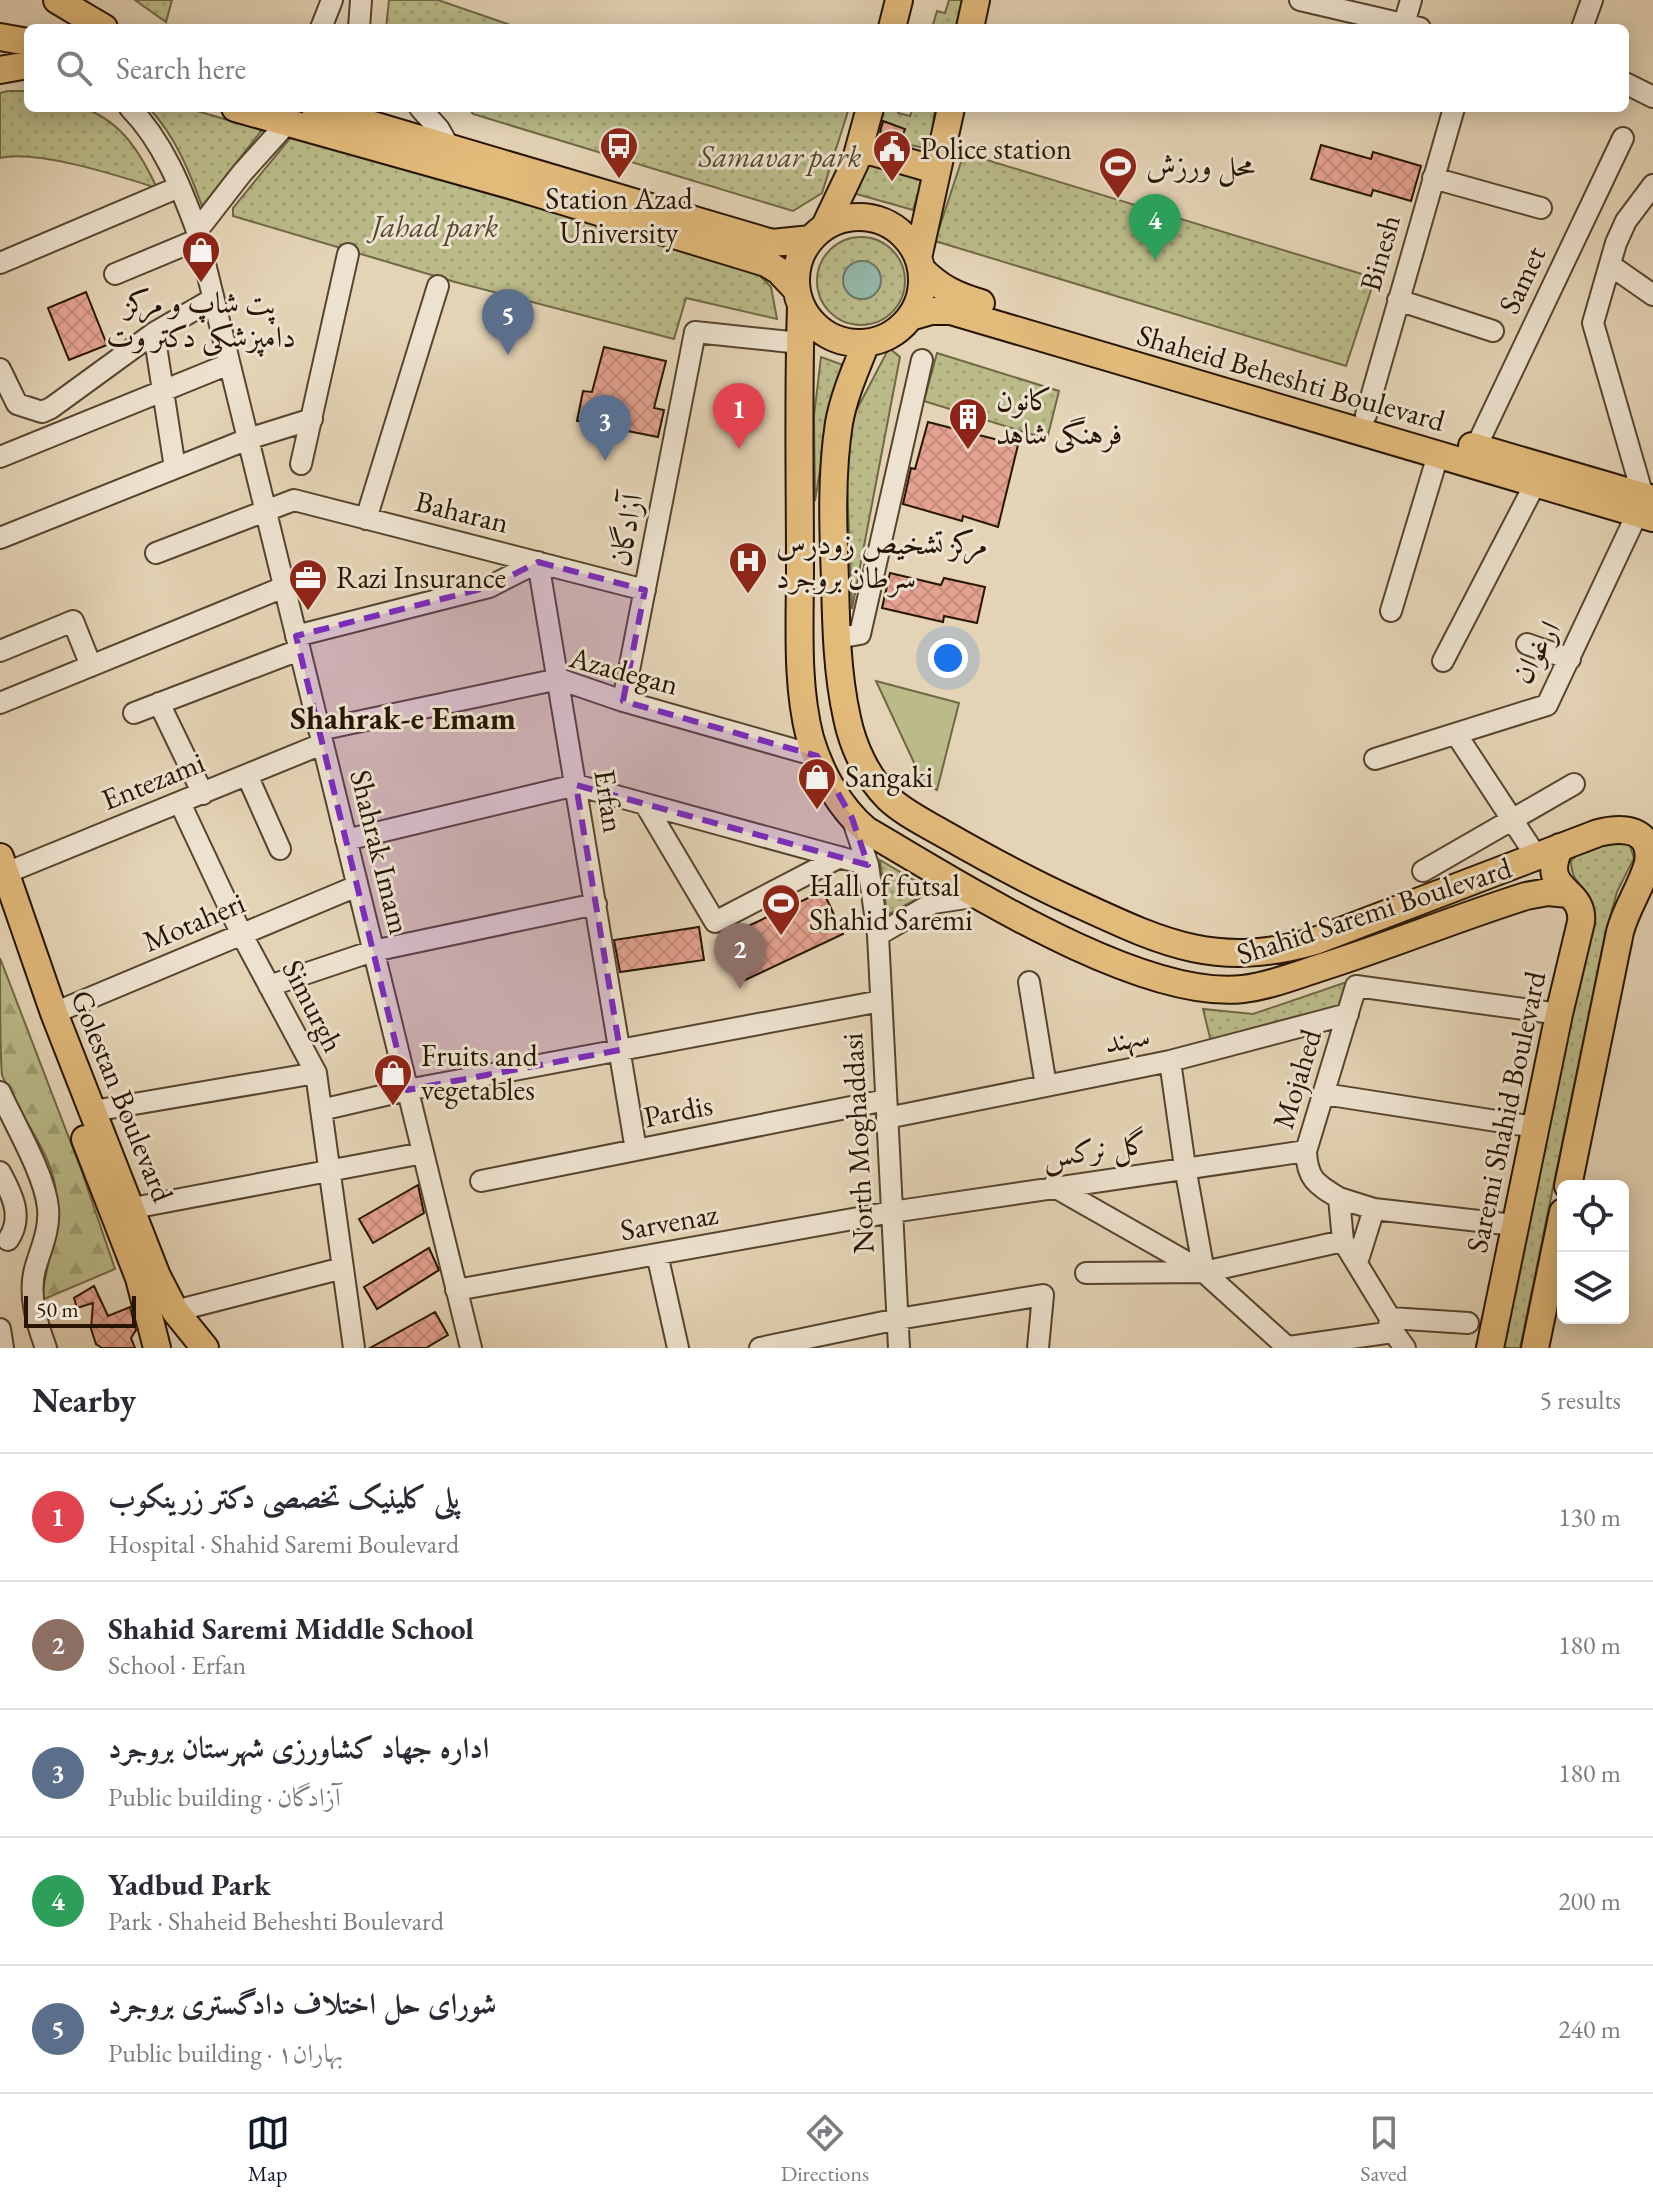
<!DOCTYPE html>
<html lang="en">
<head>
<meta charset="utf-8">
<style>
	:root { --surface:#fff; --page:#f2f2f3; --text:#2b2b33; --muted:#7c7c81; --line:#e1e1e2; --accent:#111827 }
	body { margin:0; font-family:"EB Garamond",Amiri,serif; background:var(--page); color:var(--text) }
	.controls { position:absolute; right:24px; bottom:24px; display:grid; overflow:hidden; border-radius:12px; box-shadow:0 4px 20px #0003 }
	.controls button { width:72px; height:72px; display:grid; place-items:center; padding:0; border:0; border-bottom:2px solid var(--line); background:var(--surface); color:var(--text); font:40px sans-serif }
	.scale { position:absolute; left:24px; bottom:20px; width:112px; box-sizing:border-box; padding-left:8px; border:4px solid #271501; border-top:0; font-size:22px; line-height:28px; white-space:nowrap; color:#271501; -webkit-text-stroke:6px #ede2cf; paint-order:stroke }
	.you { position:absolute; left:948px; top:658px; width:28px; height:28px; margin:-20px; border:6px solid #fff; border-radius:50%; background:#1a73e8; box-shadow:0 0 0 12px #1a73e833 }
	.badge { display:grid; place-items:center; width:52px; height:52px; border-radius:50%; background:var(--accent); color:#fff; font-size:26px; font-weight:700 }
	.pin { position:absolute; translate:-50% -66px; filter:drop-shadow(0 2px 4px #0008) }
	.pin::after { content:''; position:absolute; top:42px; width:28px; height:24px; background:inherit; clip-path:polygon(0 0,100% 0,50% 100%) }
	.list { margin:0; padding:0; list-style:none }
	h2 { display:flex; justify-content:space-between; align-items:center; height:104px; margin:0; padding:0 32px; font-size:34px }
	h2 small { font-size:26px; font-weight:400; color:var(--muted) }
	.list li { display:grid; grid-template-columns:52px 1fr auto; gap:24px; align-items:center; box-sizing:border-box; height:128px; padding:0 32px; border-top:2px solid var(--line) }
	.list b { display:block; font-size:30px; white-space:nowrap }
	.list p { margin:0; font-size:26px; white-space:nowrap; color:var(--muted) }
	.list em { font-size:26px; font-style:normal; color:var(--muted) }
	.icon { flex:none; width:44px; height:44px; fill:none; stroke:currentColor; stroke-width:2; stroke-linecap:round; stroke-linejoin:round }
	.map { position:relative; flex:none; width:1653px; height:1348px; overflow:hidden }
	.search { position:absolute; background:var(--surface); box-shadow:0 4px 20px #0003; left:24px; right:24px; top:24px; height:88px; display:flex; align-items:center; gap:20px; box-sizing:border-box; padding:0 28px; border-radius:12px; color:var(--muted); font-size:30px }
	.sheet { height:744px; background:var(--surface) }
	nav { display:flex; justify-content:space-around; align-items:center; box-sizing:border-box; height:112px; border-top:2px solid var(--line); background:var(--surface); font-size:22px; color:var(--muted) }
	nav a { display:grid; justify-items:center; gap:4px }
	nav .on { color:var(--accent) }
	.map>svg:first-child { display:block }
	.grass { fill:url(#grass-dots); stroke:#706845; stroke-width:2 }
	.forest { fill:url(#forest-firs); stroke:#706845; stroke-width:2 }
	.pitch { fill:#babb89; stroke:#706845; stroke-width:2 }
	.water { fill:#95b8ab; stroke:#697767; stroke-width:2 }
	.building { fill:url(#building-cross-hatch); stroke:#271501; stroke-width:2 }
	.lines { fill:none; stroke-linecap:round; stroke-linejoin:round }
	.minor-casing { stroke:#56442e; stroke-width:24 }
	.major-casing { stroke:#271501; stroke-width:30 }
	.minor { stroke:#ede2cf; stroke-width:20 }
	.major { stroke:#e2ba7a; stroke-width:26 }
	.marked { fill:#7b2cbf; fill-opacity:0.2; stroke:#7b2cbf; stroke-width:6; stroke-dasharray:16 10; stroke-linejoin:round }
	.labels { text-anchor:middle; stroke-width:6; stroke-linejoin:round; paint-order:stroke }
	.poi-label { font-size:30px; fill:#271501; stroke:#ede2cf; text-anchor:start }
	.park-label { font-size:30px; font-style:italic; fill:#53472a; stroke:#ede2cf }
	.street-label { font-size:30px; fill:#271501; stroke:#ede2cf }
	.neighbourhood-label { font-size:32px; font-weight:bold; fill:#271501; stroke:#ede2cf }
</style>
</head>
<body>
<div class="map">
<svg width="1653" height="1348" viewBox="0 0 1653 1348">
	<defs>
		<pattern id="grass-dots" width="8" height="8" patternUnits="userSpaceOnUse" patternTransform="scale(2)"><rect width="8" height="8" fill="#babb89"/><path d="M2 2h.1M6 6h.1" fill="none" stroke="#a0a074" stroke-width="1.8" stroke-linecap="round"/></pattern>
		<pattern id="forest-firs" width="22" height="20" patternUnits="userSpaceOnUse" patternTransform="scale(2)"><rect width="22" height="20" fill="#babb89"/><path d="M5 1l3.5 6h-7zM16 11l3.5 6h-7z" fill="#a0a074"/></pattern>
		<pattern id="building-cross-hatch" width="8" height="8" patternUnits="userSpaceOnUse" patternTransform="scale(2)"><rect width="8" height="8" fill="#e5a290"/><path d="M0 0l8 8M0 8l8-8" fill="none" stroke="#c48b7a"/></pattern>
	</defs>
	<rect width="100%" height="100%" fill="#e4d3b5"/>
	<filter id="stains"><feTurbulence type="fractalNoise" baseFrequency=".0025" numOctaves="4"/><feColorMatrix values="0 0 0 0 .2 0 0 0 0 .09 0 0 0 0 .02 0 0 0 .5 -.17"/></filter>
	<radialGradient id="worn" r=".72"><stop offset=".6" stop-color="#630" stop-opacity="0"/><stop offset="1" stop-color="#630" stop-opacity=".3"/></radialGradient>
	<!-- grass -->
	<path class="grass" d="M135,0H172L166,22Z
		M389,0H438L519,28H386Z
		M949,0H963L955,28H932L937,11L945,13Z
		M8,91H28V108C45,108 70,103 86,109C123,123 141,154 157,188C119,176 36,149 0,158V93Z
		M149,108H187L262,130L202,206C189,170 175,136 149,108Z
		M468,108H849L822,193L793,211L473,114Z
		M884,108H899L898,113L910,116L913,108H935L930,149L875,138Z
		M291,137L754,270L771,287L777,319L686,298L674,339L455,282L233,216V208Z
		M964,153L1375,278L1346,366L935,241Z
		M864,156L924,174L913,210L853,193Z
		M817 281a44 44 0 1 1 88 0a44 44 0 1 1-88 0Z
		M889,348L900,357L852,609L845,432Z
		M937,353L1059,391L1047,439L924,401Z
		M821,357L846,366L829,416L815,501L814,416Z
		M1612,840L1629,843L1634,858L1617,892L1605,935L1520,1348H1501L1593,915C1593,887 1570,886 1571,861L1580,852Z
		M880,860L932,891L887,915Z
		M1347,982V1006L1211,1042L1203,1009L1253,1014Z"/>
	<!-- forest -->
	<path class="forest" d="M0,958L82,1172L115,1269L42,1300C46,1260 62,1225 55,1185C48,1146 16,1112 2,1075C0,1056 0,983 0,958Z"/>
	<!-- pitch -->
	<path class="pitch" d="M876,681L959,703L937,790L924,784Z"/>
	<!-- water -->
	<path class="water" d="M843 280a19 19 0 1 1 38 0a19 19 0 1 1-38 0Z"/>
	<!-- building -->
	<path class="building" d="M883,121L905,129L901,140L880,132Z
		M1321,145L1371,159L1373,152L1421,166L1411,201L1373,190L1371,196L1311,179Z
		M86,292L107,345L69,360L48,308Z
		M604,347L666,361L654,408L664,410L658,437L577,421L583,391L592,392Z
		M928,422L1018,445L998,527L963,516L962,521L903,504L911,468L915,469Z
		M890,573L941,585L944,578L985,587L977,623L944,616L943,622L882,608Z
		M823,891L843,934L739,983L718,940Z
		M699,927L704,960L620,972L614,940Z
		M418,1185L424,1213L373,1243L359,1219Z
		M429,1248L439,1270L377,1309L364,1287Z
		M94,1286L108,1316L130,1307L136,1330L131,1338L135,1348H102L96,1344L91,1329L93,1303L77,1308L74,1298Z
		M435,1312L448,1335L426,1348H370Z"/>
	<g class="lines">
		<!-- minor casing -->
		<g class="minor-casing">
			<path id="minor" d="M1300,0L1420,28
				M1404,24L1411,0
				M321,28L332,0
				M359,28L361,0
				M1582,28L1592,0
				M1625,83L1653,97
				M130,108C163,142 181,187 197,231L471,1348
				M420,108L439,129L449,147
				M1433,178L1541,208
				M197,231L242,173L288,122
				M0,263L179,187
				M1610,265L1653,295
				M115,274L199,239
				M1398,300L1493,331
				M154,333L175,468
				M0,369L17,404L42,412L51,408L154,333L213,299
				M1366,415L1454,108
				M1476,447L1623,138
				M0,457L229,364
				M301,464L348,254
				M1643,496L1593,323L1616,243L1626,221L1653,185
				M366,519L438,286
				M0,538L248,439L312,419
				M156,553L294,500L645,590
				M1391,611L1438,455
				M296,636L489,587L538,562L636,1150
				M837,638L860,634L922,360
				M1527,644L1570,659
				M0,651L73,621L91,666
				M1443,661L1535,484
				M623,701L695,332L800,343
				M0,703L284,587
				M159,703L203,794
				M134,713L299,650
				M319,730L559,679L623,701L817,756
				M1456,734L1536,856
				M1375,759L1547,705L1637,514
				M247,775L280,849
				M180,803L242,935L316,1073L354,1348
				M645,804L715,922L840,857
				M852,818L868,865L878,935L899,1348
				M346,840L576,785L868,865
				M1423,871L1574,784
				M6,873L322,744
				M878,935L933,903L979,896
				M1029,982L1046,1086
				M269,986L373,951L596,904
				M54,1013L357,886
				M1170,1061L1348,1014
				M0,1092C14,1123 45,1175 48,1208C50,1230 41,1248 35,1269C28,1295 37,1324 46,1348
				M1324,1094L1535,1127
				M321,1110L407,1090L881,1001
				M93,1111L316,1073
				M887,1118L1170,1061L1185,1167L1204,1272
				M0,1172C12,1194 24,1217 8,1240
				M481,1181L886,1100
				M1053,1186L1204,1272L1288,1348
				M1339,1198L1374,1209L1514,1225
				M133,1208L423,1153
				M657,1254L678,1348
				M1357,1263L1374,1209
				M1086,1273L1204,1272L1343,1241
				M456,1290L892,1212L1306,1151
				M175,1311L343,1268
				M1390,1318L1468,1323
				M0,1329L3,1348
				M1289,1347L1393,1332
				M760,1348L898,1319L1043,1295L1038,1348
				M1405,1348L1389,1326L1390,1318L1343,1241L1339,1198C1316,1184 1307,1179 1306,1151L1356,986L1559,1014"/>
		</g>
		<!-- major casing -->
		<g class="major-casing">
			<path id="major" d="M57,0L104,28
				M892,28L899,0
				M970,28L976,0
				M0,37L28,42
				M0,70L28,65
				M235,108L510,185L766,263L779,271L795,288
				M315,108L772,243L811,239
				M859,148L936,170
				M796 280a63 63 0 1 1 126 0a63 63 0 1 1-126 0Z
				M825,226L855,163L870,108
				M918,258L951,108
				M921,269C940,288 956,296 981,303
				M801,307C798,394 800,481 800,568C800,624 796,684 810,738C820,772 839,807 866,830C956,882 1139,1001 1243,989C1269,986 1294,976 1319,968C1389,946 1456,918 1526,896L1548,892L1568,894
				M910,317L931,311H951L1653,518
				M866,343C856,369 844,395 839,423C831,474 833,528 835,580C836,626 837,673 847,718C853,747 867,777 888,798C904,813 925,823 944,834C986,858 1028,881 1072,901C1161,942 1215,970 1315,941L1598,833C1621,827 1653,827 1648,863C1642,886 1626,908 1620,932L1568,1186
				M1472,446L1653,499
				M0,857L54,1013L157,1276L175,1311L205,1348
				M85,1139L139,1278L157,1348
				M1490,1348L1559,1014L1581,922C1585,887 1538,893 1560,847
				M1535,1348L1563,1212"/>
		</g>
		<!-- minor -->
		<use href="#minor" class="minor"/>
		<!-- major -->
		<use href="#major" class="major"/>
	</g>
	<!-- marked area -->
	<path class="marked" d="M538,562L645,590L623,701L817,756L852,818L868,865L576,785L620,1050L407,1090L296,636L489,587Z"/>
	<!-- icons -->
	<defs>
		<g id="bus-pin" transform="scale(2)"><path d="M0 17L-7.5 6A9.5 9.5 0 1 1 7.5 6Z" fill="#8f2418" stroke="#ede2cf"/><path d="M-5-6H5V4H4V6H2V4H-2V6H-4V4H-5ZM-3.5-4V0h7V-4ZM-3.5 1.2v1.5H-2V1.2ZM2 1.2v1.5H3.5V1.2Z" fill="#fff"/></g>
		<g id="civic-pin" transform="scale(2)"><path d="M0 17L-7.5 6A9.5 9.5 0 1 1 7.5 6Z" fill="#8f2418" stroke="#ede2cf"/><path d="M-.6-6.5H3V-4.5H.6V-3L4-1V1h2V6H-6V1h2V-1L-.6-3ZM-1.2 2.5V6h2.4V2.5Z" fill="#fff"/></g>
		<g id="stadium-pin" transform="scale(2)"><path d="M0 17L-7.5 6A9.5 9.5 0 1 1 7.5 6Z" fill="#8f2418" stroke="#ede2cf"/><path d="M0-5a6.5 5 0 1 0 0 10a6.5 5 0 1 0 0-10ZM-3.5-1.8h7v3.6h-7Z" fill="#fff"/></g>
		<g id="shop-pin" transform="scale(2)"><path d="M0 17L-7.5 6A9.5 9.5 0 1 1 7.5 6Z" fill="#8f2418" stroke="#ede2cf"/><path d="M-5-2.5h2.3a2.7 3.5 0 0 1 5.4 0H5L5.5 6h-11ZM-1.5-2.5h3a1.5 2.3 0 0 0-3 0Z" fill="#fff"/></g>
		<g id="building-pin" transform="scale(2)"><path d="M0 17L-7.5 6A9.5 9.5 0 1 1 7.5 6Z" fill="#8f2418" stroke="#ede2cf"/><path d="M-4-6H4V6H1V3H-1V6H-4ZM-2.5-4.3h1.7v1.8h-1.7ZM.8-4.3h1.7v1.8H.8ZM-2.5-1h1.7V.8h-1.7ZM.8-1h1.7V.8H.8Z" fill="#fff"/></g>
		<g id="hospital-pin" transform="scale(2)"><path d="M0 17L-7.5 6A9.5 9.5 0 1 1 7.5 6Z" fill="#8f2418" stroke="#ede2cf"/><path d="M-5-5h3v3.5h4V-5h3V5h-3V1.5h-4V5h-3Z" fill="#fff"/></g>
		<g id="office-pin" transform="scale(2)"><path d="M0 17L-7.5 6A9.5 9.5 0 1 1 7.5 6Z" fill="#8f2418" stroke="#ede2cf"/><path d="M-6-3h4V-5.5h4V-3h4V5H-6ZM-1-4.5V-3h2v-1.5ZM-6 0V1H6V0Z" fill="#fff"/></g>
	</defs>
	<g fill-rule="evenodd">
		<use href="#bus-pin" x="619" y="146"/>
		<use href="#civic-pin" x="892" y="149"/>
		<use href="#stadium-pin" x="1118" y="166"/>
		<use href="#shop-pin" x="201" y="250"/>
		<use href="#building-pin" x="968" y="417"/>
		<use href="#hospital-pin" x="748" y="561"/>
		<use href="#office-pin" x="308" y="578"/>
		<use href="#shop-pin" x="817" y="777"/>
		<use href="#stadium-pin" x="781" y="903"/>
		<use href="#shop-pin" x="393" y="1073"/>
	</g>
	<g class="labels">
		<!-- poi labels -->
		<g class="poi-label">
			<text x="920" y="159">Police station</text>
			<text x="1146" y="176">محل ورزش</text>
			<text x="619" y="209" text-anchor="middle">Station Azad<tspan x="619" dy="34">University</tspan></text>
			<text x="201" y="313" text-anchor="middle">پت شاپ و مرکز<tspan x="201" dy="34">دامپزشکی دکتر وت</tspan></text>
			<text x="996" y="410">کانون<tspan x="996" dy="34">فرهنگی شاهد</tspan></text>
			<text x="776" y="554">مرکز تشخیص زودرس<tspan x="776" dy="34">سرطان بروجرد</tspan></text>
			<text x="336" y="588">Razi Insurance</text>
			<text x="845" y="787">Sangaki</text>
			<text x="809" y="896">Hall of futsal<tspan x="809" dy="34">Shahid Saremi</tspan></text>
			<text x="421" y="1066">Fruits and<tspan x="421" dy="34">vegetables</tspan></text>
		</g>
		<!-- park labels -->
		<g class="park-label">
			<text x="780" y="167">Samavar park</text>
			<text x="435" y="237">Jahad park</text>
		</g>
		<!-- street labels -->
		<g class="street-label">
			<text transform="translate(1380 253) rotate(-74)" y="10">Binesh</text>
			<text transform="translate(1522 280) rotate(-65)" y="10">Samet</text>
			<text transform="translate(1291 378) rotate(16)" y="10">Shaheid Beheshti Boulevard</text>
			<text transform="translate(462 512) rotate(14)" y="10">Baharan</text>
			<text transform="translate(626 530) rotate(-79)" y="10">آزادگان</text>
			<text transform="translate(1536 652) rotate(-60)" y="10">ارغوان</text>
			<text transform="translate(624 671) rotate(15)" y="10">Azadegan</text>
			<text transform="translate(153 781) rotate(-22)" y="10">Entezami</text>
			<text transform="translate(609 801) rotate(81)" y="10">Erfan</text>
			<text transform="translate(380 852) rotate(76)" y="10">Shahrak Imam</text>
			<text transform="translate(1374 911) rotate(-18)" y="10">Shahid Saremi Boulevard</text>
			<text transform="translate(194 922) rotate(-23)" y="10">Motaheri</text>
			<text transform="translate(313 1006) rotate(63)" y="10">Simurgh</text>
			<text transform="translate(1127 1039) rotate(-11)" y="10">سهند</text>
			<text transform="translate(1297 1079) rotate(-73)" y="10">Mojahed</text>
			<text transform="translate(122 1096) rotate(68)" y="10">Golestan Boulevard</text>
			<text transform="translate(678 1111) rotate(-11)" y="10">Pardis</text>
			<text transform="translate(1506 1112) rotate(-78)" y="10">Saremi Shahid Boulevard</text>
			<text transform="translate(858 1143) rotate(-93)" y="10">North Moghaddasi</text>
			<text transform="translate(1095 1150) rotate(-8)" y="10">گل نرکس</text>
			<text transform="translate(669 1222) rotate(-10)" y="10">Sarvenaz</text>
		</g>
		<!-- neighbourhood labels -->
		<g class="neighbourhood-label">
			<text x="403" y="729">Shahrak-e Emam</text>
		</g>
	</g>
	<rect width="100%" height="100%" filter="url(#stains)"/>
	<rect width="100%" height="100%" fill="url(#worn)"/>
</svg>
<div class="controls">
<button><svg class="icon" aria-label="locate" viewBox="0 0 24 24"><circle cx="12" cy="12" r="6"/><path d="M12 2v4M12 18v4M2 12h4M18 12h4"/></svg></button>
<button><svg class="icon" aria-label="layers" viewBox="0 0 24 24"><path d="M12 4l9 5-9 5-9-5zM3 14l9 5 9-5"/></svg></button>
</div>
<div class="scale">50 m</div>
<div class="you"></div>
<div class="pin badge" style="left:739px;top:449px;background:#e0444e">1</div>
<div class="pin badge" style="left:740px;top:989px;background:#8d6e63">2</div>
<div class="pin badge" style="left:605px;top:461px;background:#5c6f8a">3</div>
<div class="pin badge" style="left:1155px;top:260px;background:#2e9e5b">4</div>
<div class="pin badge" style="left:508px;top:355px;background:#5c6f8a">5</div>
<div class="search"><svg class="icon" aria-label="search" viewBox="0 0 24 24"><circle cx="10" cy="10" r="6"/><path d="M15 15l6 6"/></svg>Search here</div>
</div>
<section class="sheet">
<h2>Nearby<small>5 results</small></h2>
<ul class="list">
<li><span class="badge" style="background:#e0444e">1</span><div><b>پلی کلینیک تخصصی دکتر زرینکوب</b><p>Hospital · Shahid Saremi Boulevard</p></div><em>130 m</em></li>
<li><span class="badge" style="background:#8d6e63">2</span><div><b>Shahid Saremi Middle School</b><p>School · Erfan</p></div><em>180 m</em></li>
<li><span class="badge" style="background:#5c6f8a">3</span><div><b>اداره جهاد کشاورزی شهرستان بروجرد</b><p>Public building · آزادگان</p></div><em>180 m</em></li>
<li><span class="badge" style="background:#2e9e5b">4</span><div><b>Yadbud Park</b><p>Park · Shaheid Beheshti Boulevard</p></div><em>200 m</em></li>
<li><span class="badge" style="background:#5c6f8a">5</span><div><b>شورای حل اختلاف دادگستری بروجرد</b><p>Public building · بهاران۱</p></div><em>240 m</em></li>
</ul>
</section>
<nav>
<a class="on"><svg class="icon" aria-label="map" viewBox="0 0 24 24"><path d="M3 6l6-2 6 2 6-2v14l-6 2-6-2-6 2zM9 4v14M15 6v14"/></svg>Map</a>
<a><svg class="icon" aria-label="directions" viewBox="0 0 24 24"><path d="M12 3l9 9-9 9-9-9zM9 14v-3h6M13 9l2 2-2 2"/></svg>Directions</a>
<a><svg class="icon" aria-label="saved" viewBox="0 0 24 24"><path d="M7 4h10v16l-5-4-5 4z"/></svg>Saved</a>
</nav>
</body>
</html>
